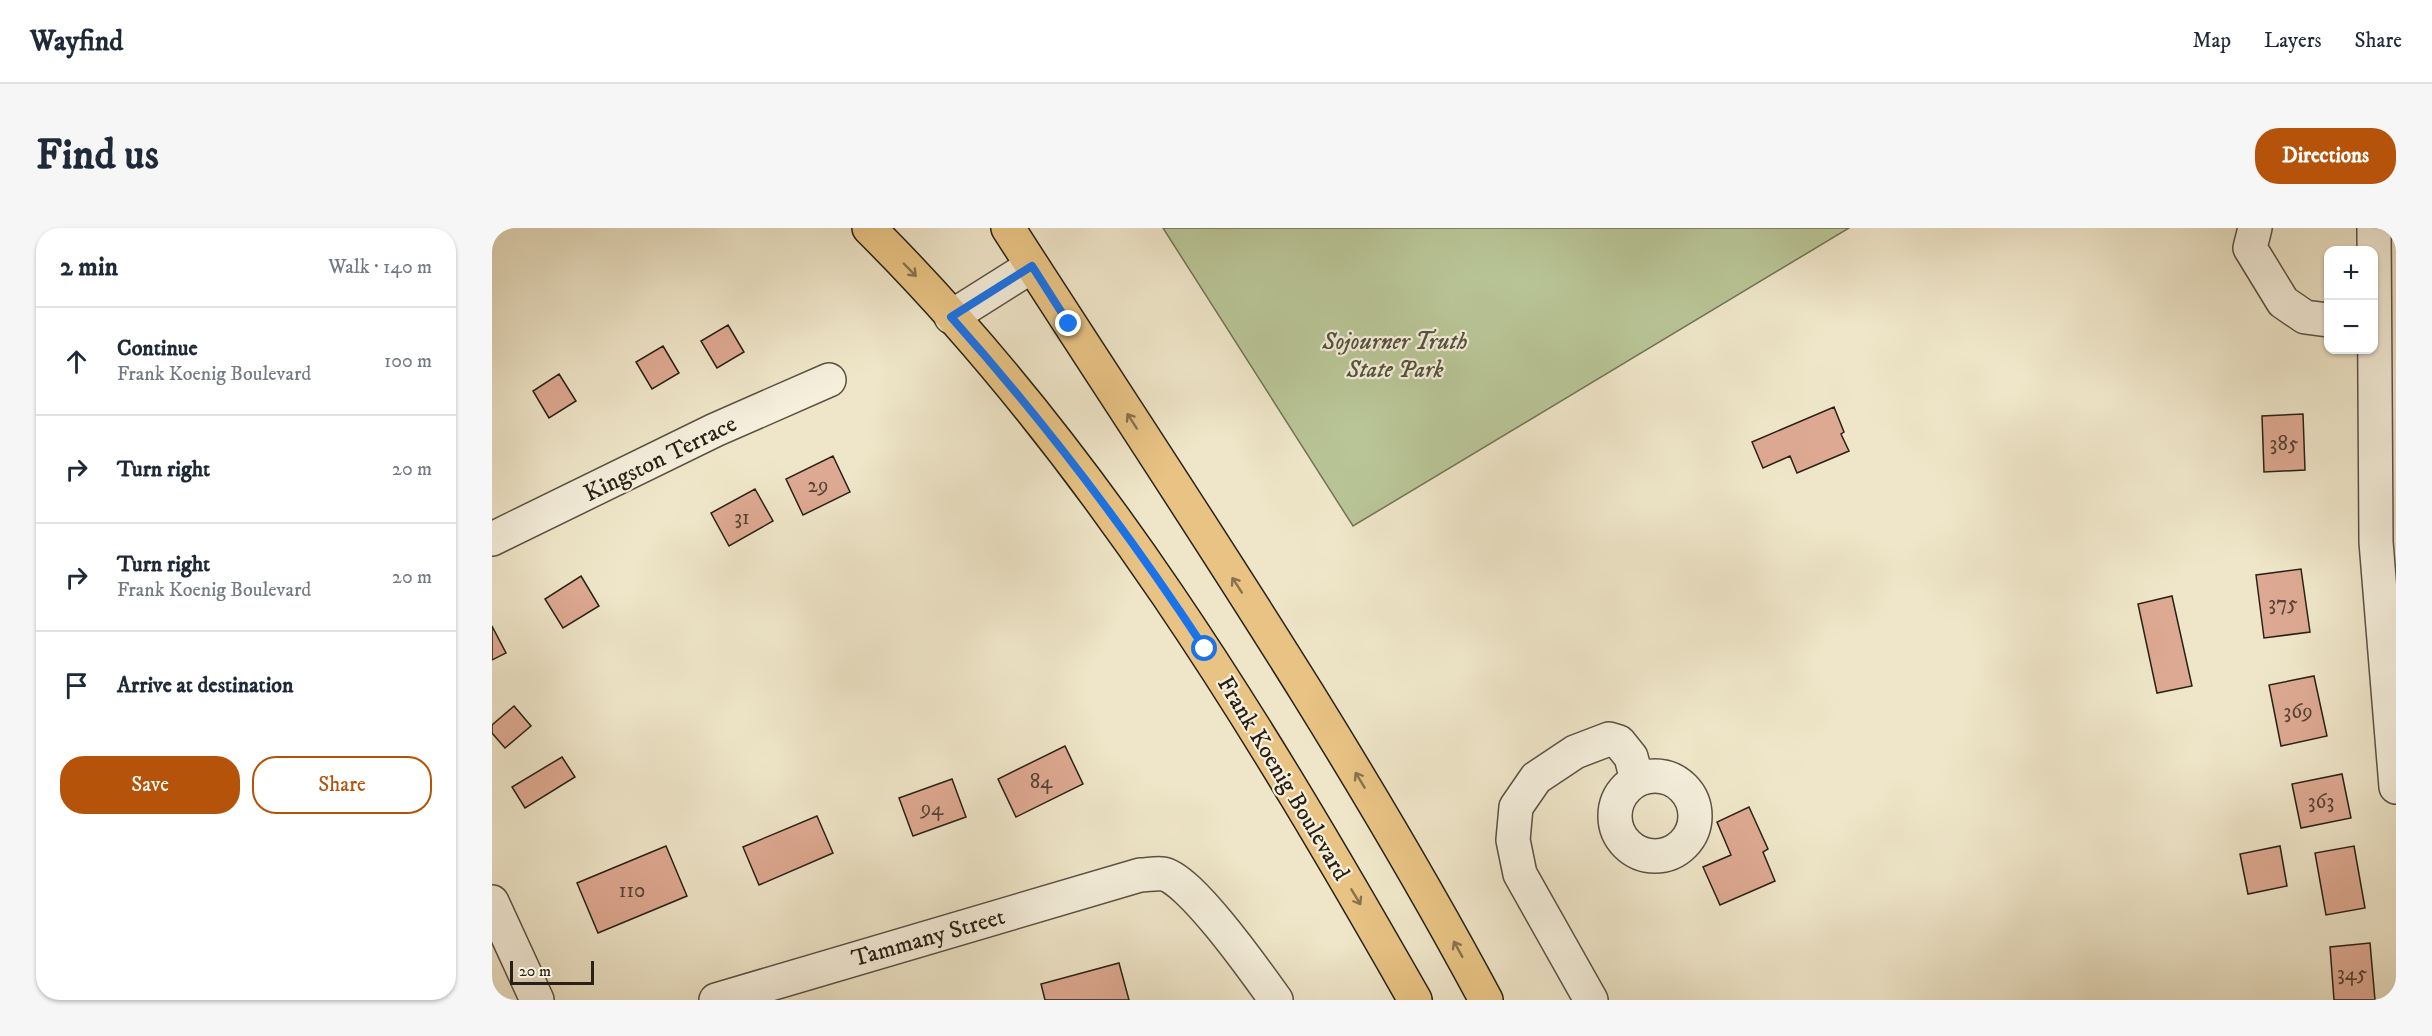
<!DOCTYPE html>
<html lang="en">
<head>
<meta charset="utf-8">
<style>
	:root { --surface:#fff; --page:#f6f6f7; --text:#1f2937; --muted:#747a83; --line:#e0e1e3; --accent:#b45309 }
	body { margin:0; font-family:"IM FELL DW Pica",serif; background:var(--page); color:var(--text) }
	.controls { position:absolute; right:18px; top:18px; display:grid; overflow:hidden; border-radius:12px; box-shadow:0 2px 4px #0004 }
	.controls button { width:54px; height:54px; display:grid; place-items:center; padding:0; border:0; border-bottom:2px solid var(--line); background:var(--surface); color:var(--text); font:30px sans-serif }
	.scale { position:absolute; left:18px; bottom:15px; width:84px; box-sizing:border-box; padding-left:6px; border:3px solid #292117; border-top:0; font-size:16px; line-height:21px; white-space:nowrap; color:#292117; -webkit-text-stroke:4px #f5efdc; paint-order:stroke }
	.stop { position:absolute; width:18px; height:18px; margin:-14px; border:4px solid #1a73e8; border-radius:50%; background:#fff }
	.stop.end { background:#1a73e8; border-color:#fff; box-shadow:0 2px 6px #0008 }
	.list { margin:0; padding:0; list-style:none }
	h2 { display:flex; justify-content:space-between; align-items:center; height:78px; margin:0; padding:0 24px; font-size:26px }
	h2 small { font-size:20px; font-weight:400; color:var(--muted) }
	.list li { display:grid; grid-template-columns:39px 1fr auto; gap:18px; align-items:center; box-sizing:border-box; height:108px; padding:0 24px; border-top:2px solid var(--line) }
	.list b { display:block; font-size:22px; white-space:nowrap }
	.list p { margin:0; font-size:20px; white-space:nowrap; color:var(--muted) }
	.list em { font-size:20px; font-style:normal; color:var(--muted) }
	.actions { display:flex; gap:12px; padding:18px 24px }
	.actions a { flex:1; padding:14px 0; border:2px solid var(--accent); border-radius:24px; text-align:center; font-size:21px; color:var(--accent) }
	.actions .main { background:var(--accent); color:#fff }
	.icon { flex:none; width:33px; height:33px; fill:none; stroke:currentColor; stroke-width:2; stroke-linecap:round; stroke-linejoin:round }
	.map { position:relative; flex:none; width:1904px; height:772px; overflow:hidden; border-radius:24px }
	header { display:flex; align-items:center; gap:36px; box-sizing:border-box; height:84px; padding:0 30px; background:var(--surface); border-bottom:2px solid var(--line) }
	header strong { font-size:28px }
	nav { display:flex; gap:33px; margin-inline-start:auto; font-size:21px }
	.intro { display:flex; align-items:center; justify-content:space-between; box-sizing:border-box; height:144px; padding:0 36px }
	h1 { margin:0; font-size:42px }
	.button { padding:15px 27px; border-radius:24px; background:var(--accent); color:#fff; font-size:21px; font-weight:700 }
	main { display:flex; gap:36px; padding:0 36px }
	aside { flex:1; background:var(--surface); border-radius:24px; box-shadow:0 2px 4px #0004 }
	.map>svg:first-child { display:block }
	.green { fill:#b9c597; stroke:#717357; stroke-width:1.5 }
	.building { fill:#dea992; stroke:#292117; stroke-width:1.5 }
	.lines { fill:none; stroke-linecap:round; stroke-linejoin:round }
	.minor-casing { stroke:#5a5244; stroke-width:36 }
	.major-casing { stroke:#292117; stroke-width:36 }
	.minor { stroke:#f5efdc; stroke-width:33 }
	.major { stroke:#e8c384; stroke-width:33 }
	.oneway { stroke:#88724e }
	.route { stroke:#1a73e8; stroke-width:8 }
	.labels { text-anchor:middle; stroke-width:4.5; stroke-linejoin:round; paint-order:stroke }
	.number-label { font-size:21px; fill:#564336 }
	.park-label { font-size:24px; font-style:italic; fill:#54523d; stroke:#f5efdc }
	.street-label { font-size:24px; fill:#292117; stroke:#f5efdc }
</style>
</head>
<body>
<header>
<strong>Wayfind</strong>
<nav><a>Map</a><a>Layers</a><a>Share</a></nav>
</header>
<div class="intro"><h1>Find us</h1><a class="button">Directions</a></div>
<main>
<aside>
<h2>2 min<small>Walk · 140 m</small></h2>
<ul class="list">
<li><svg class="icon" aria-label="ahead" viewBox="0 0 24 24"><path d="M12 20V5M6 11l6-6 6 6"/></svg><div><b>Continue</b><p>Frank Koenig Boulevard</p></div><em>100 m</em></li>
<li><svg class="icon" aria-label="right" viewBox="0 0 24 24"><path d="M7 20v-9h11M14 6l5 5-5 5"/></svg><div><b>Turn right</b></div><em>20 m</em></li>
<li><svg class="icon" aria-label="right" viewBox="0 0 24 24"><path d="M7 20v-9h11M14 6l5 5-5 5"/></svg><div><b>Turn right</b><p>Frank Koenig Boulevard</p></div><em>20 m</em></li>
<li><svg class="icon" aria-label="arrive" viewBox="0 0 24 24"><path d="M6 21V4h12l-3 4 3 4H6"/></svg><div><b>Arrive at destination</b></div></li>
</ul>
<div class="actions"><a class="main">Save</a><a>Share</a></div>
</aside>
<div class="map">
<svg width="1904" height="772" viewBox="0 0 1904 772">
	<rect width="100%" height="100%" fill="#efe6c9"/>
	<filter id="stains"><feTurbulence type="fractalNoise" baseFrequency=".00333" numOctaves="4"/><feColorMatrix values="0 0 0 0 .2 0 0 0 0 .09 0 0 0 0 .02 0 0 0 .5 -.17"/></filter>
	<radialGradient id="worn" r=".72"><stop offset=".6" stop-color="#630" stop-opacity="0"/><stop offset="1" stop-color="#630" stop-opacity=".3"/></radialGradient>
	<!-- green -->
	<path class="green" d="M671,0H1357L861,298Z"/>
	<!-- building -->
	<path class="building" d="M236,97L252,124L225,140L209,113Z
		M171,118L187,145L160,161L144,134Z
		M67,146L84,173L57,190L41,163Z
		M1342,179L1352,204L1349,206L1357,223L1305,245L1298,228L1271,240L1260,214Z
		M1811,186L1813,242L1772,244L1770,188Z
		M341,228L358,264L311,287L294,251Z
		M263,261L281,293L237,318L219,285Z
		M1809,341L1818,404L1772,410L1764,347Z
		M89,348L107,378L71,400L53,371Z
		M1680,368L1700,458L1665,465L1646,376Z
		M0,398L14,425L0,432Z
		M1822,448L1835,508L1789,518L1777,457Z
		M22,478L39,498L13,520L0,505V497Z
		M573,518L591,556L524,589L506,551Z
		M70,529L83,549L33,580L20,559Z
		M1850,546L1859,590L1809,600L1800,556Z
		M460,551L474,589L421,608L407,570Z
		M1257,579L1276,621L1271,624L1283,653L1228,677L1211,639L1239,627L1225,594Z
		M325,588L341,625L267,657L251,619Z
		M174,618L195,668L106,705L85,655Z
		M1788,618L1795,658L1756,666L1748,626Z
		M1862,618L1873,680L1834,687L1823,625Z
		M1878,715L1883,772H1842L1838,719Z
		M627,735L637,772H553L549,756Z"/>
	<g class="lines">
		<!-- minor casing -->
		<g class="minor-casing">
			<path id="minor" d="M1763,0L1758,20L1791,74L1813,89L1836,92
				M1882,0L1884,314L1904,559
				M459,89L540,38
				M0,311L223,202L337,152
				M1123 588a40 40 0 1 1 80 0a40 40 0 1 1-80 0Z
				M0,674L45,772
				M224,772L648,647C655,647 664,645 671,646C698,650 766,747 784,772
				M1099,772L1028,646L1021,612L1024,579L1044,550L1083,524L1117,511L1127,514L1139,529L1145,552"/>
		</g>
		<!-- major casing -->
		<g class="major-casing">
			<path id="major" d="M377,0C602,224 767,498 923,772
				M516,0C679,254 851,505 994,772"/>
		</g>
		<!-- minor -->
		<use href="#minor" class="minor"/>
		<!-- major -->
		<use href="#major" class="major"/>
	</g>
	<!-- one-way arrows -->
	<defs><path id="oneway-shaft" d="M-6 0H5M1.5-3L5.5 0L1.5 3" fill="none" stroke-width="1.6" stroke-linecap="round" stroke-linejoin="round" transform="scale(1.5)"/></defs>
	<g class="oneway">
		<use href="#oneway-shaft" transform="translate(418 42) rotate(46)"/>
		<use href="#oneway-shaft" transform="translate(640 193) rotate(-123)"/>
		<use href="#oneway-shaft" transform="translate(745 357) rotate(-123)"/>
		<use href="#oneway-shaft" transform="translate(868 552) rotate(-121)"/>
		<use href="#oneway-shaft" transform="translate(864 669) rotate(59)"/>
		<use href="#oneway-shaft" transform="translate(966 721) rotate(-119)"/>
	</g>
	<g class="lines">
		<!-- route -->
		<path class="route" d="M577,96L540,38L459,89C552,193 637,305 713,421"/>
	</g>
	<g class="labels">
		<!-- number labels -->
		<g class="number-label">
			<text x="1792" y="222">385</text>
			<text x="326" y="264">29</text>
			<text x="250" y="296">31</text>
			<text x="1791" y="382">375</text>
			<text x="1806" y="490">369</text>
			<text x="549" y="560">84</text>
			<text x="1829" y="580">363</text>
			<text x="440" y="587">94</text>
			<text x="140" y="669">110</text>
			<text x="1860" y="752">345</text>
		</g>
		<!-- park labels -->
		<g class="park-label">
			<text x="903" y="121">Sojourner Truth<tspan x="903" dy="28">State Park</tspan></text>
		</g>
		<!-- street labels -->
		<g class="street-label">
			<text transform="translate(168 230) rotate(-26)" y="8">Kingston Terrace</text>
			<text transform="translate(792 550) rotate(59)" y="8">Frank Koenig Boulevard</text>
			<text transform="translate(436 709) rotate(-16)" y="8">Tammany Street</text>
		</g>
	</g>
	<rect width="100%" height="100%" filter="url(#stains)"/>
	<rect width="100%" height="100%" fill="url(#worn)"/>
</svg>
<div class="controls">
<button>+</button>
<button>−</button>
</div>
<div class="scale">20 m</div>
<div class="stop" style="left:713px;top:421px"></div>
<div class="stop end" style="left:577px;top:96px"></div>
</div>
</main>
</body>
</html>
